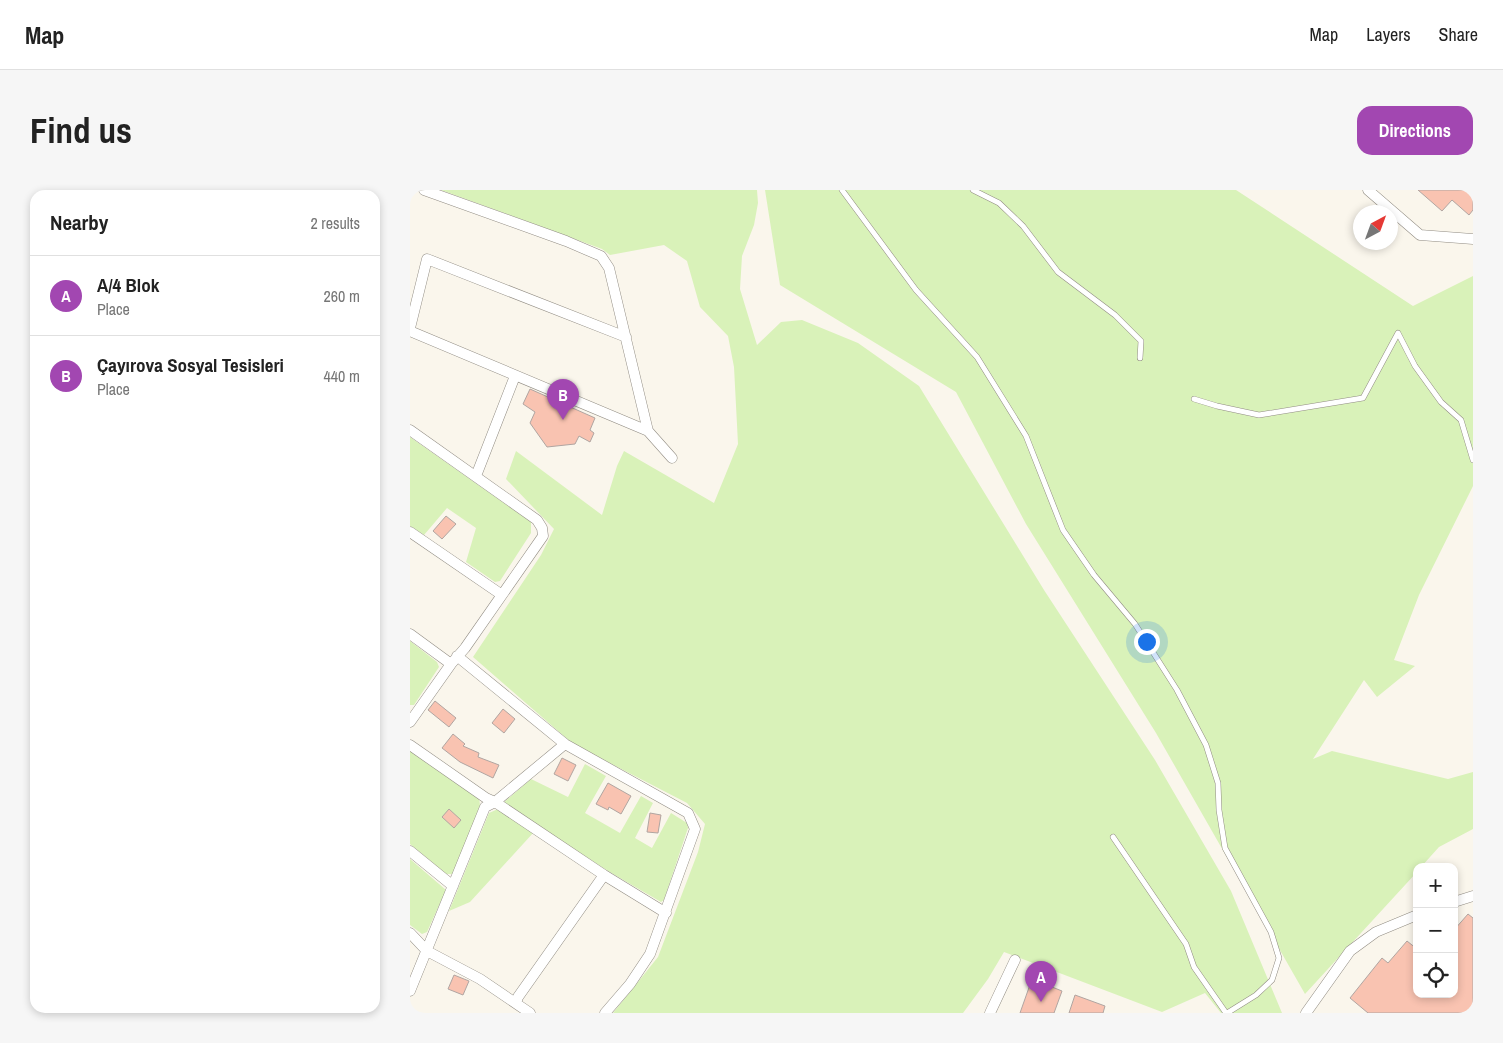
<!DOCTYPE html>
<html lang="en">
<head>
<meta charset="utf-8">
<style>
	:root { --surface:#fff; --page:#f6f6f6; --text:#222; --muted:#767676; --line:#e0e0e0; --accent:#a247b1 }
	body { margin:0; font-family:"Archivo Narrow",sans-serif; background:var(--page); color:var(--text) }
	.controls { position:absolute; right:15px; bottom:15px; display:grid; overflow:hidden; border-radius:10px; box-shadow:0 2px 8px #0003 }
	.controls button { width:45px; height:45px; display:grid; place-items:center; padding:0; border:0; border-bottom:1px solid var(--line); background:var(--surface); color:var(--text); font:25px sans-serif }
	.compass { position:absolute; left:943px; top:15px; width:45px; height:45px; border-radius:50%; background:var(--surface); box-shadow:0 2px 8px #0003; rotate:41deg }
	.you { position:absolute; left:736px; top:451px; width:18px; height:18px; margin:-12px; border:4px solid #fff; border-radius:50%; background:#1a73e8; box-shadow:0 0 0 8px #1a73e833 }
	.badge { display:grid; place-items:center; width:32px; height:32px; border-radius:50%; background:var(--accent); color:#fff; font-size:16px; font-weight:700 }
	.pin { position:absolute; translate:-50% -41px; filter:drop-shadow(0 1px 2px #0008) }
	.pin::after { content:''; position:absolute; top:26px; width:18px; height:15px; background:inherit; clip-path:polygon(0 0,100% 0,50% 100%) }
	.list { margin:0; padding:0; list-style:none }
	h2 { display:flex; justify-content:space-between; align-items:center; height:65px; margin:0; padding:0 20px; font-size:21px }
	h2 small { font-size:16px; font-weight:400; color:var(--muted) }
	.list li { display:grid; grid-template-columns:32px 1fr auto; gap:15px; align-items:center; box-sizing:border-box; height:80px; padding:0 20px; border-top:1px solid var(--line) }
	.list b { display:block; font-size:19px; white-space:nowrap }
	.list p { margin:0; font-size:16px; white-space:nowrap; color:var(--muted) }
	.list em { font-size:16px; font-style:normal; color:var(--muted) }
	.icon { flex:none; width:28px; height:28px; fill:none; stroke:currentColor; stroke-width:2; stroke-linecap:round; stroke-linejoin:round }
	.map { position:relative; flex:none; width:1063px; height:823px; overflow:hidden; border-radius:15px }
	header { display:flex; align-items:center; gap:30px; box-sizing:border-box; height:70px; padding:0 25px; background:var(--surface); border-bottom:1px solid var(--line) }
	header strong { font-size:24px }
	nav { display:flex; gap:28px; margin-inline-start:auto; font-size:18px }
	.intro { display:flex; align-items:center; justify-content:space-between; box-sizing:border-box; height:120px; padding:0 30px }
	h1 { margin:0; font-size:35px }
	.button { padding:12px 22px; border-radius:15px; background:var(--accent); color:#fff; font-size:18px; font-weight:700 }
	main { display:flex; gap:30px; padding:0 30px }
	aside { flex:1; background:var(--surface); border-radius:15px; box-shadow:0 2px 8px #0003 }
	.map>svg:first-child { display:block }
	.green { fill:#d9f2b9 }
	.building { fill:#f9c3b1; stroke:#b0a5a1 }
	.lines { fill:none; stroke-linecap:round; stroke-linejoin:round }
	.service-casing { stroke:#918c83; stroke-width:6 }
	.minor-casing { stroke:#918c83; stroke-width:11 }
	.service { stroke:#fff; stroke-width:5 }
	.minor { stroke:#fff; stroke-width:10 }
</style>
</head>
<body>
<header>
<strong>Map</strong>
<nav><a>Map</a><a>Layers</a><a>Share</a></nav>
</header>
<div class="intro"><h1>Find us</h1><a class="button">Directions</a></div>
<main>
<aside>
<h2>Nearby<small>2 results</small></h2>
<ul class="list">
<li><span class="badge">A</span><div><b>A/4 Blok</b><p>Place</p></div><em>260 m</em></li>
<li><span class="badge">B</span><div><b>Çayırova Sosyal Tesisleri</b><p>Place</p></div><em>440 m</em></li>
</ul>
</aside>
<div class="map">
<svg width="1063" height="823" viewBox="0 0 1063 823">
	<rect width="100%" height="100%" fill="#faf6ec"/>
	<!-- green -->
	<path class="green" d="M31,0H347L348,13L344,35L332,66L330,99L347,155L371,132L392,130L448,153L509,196L634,400L745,570L821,701L872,823H811L795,803L752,822L594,762L578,789L553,823H203L248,767L288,662L295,634L277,613L163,554L63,467L131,365L144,339L96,289L106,261L192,325L207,276L214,261L304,313L328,254L324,177L318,146L290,117L277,71L254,55L200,65L192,59Z
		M355,0H826L1003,116L1063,86V296L1009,405L984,470L1005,476L967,507L954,490L903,569L922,561L1038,589L1063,582V639L1029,657L1011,677H1007V682L895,804L746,543L616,334L546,202L370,95Z
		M0,247L121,332V343L90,391L85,392L56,372L66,338L37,318L14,345L0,336Z
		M0,451L27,472L29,477L4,515H0Z
		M0,560L69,606L70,616L43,684H36L0,654Z
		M175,574L196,586L175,623L210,643L231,606L243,613L225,648L242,658L261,623L277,633L278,638L254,710L251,712L198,681L93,613L121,589L158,607Z
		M88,619L124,642L60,712L39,721L79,623Z
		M0,669L36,700L17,742L12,744L0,735Z"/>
	<!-- building -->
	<path class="building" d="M1008,0H1063V20L1059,25L1042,10L1032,21Z
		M120,199L185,228L180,240L184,243L180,252L169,246L165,254L137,257L120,233L125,222L113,214Z
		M36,326L46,334L32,349L23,341Z
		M25,511L46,528L39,537L18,520Z
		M93,519L105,529L94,543L82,533Z
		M43,544L55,554L53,556L69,563L68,567L89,575L83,588L50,572L32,558Z
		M152,568L166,575L158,591L144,584Z
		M198,593L221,606L211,624L199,617L198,620L186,614Z
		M39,619L51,630L44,638L32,627Z
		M240,623L251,625L248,643L237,642Z
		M1058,724L1063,728V823H958L940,808L972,768L978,773L997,751L1007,759V804H1044V740Z
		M44,785L59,791L53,805L38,799Z
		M622,789L652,801L644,823H610Z
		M665,805L695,816L693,823H659Z"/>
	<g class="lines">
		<!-- service casing -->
		<g class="service-casing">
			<path id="service" d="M432,0L506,100L567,167L616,246L653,340L684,385L725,434L767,500L796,555L808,593L809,620L815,658L861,742L869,768L862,790L846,805L817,823
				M563,0L589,13L613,36L648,82L705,125L731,151L730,168
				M784,209L807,216L849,225L953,208L988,143L1005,176L1031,212L1051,230L1063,270
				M703,647L776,754L784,777L816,823"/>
		</g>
		<!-- minor casing -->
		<g class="minor-casing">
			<path id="minor" d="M14,0L156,51L191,66L199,78L238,241
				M958,0L1010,45L1063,49
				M0,138L17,69L216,147
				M0,141L238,241L262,268
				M0,240L127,330L132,338L133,346L55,458L41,474L0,532
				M66,286L105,186
				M0,342L92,405
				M0,444L41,474
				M47,466L155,554L278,623L285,639L240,764L220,794L195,823
				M0,555L76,608L85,612L194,685L256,723
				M0,661L43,696
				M1044,712L1063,706
				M0,743L17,761L70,789L120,823
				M0,801L75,617L85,612L155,554
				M106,813L108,807L194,685
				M580,823L605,770
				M896,823L940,761L966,742L1007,725"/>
		</g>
		<!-- service -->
		<use href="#service" class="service"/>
		<!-- minor -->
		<use href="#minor" class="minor"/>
	</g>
</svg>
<div class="controls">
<button>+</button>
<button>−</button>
<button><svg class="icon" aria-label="locate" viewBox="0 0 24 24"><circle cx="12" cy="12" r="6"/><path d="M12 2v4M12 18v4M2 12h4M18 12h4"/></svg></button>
</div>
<svg class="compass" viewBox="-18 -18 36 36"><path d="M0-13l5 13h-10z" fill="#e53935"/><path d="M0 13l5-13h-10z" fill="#767676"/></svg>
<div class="you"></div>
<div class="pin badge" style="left:631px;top:812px">A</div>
<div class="pin badge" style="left:153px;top:230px">B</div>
</div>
</main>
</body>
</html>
